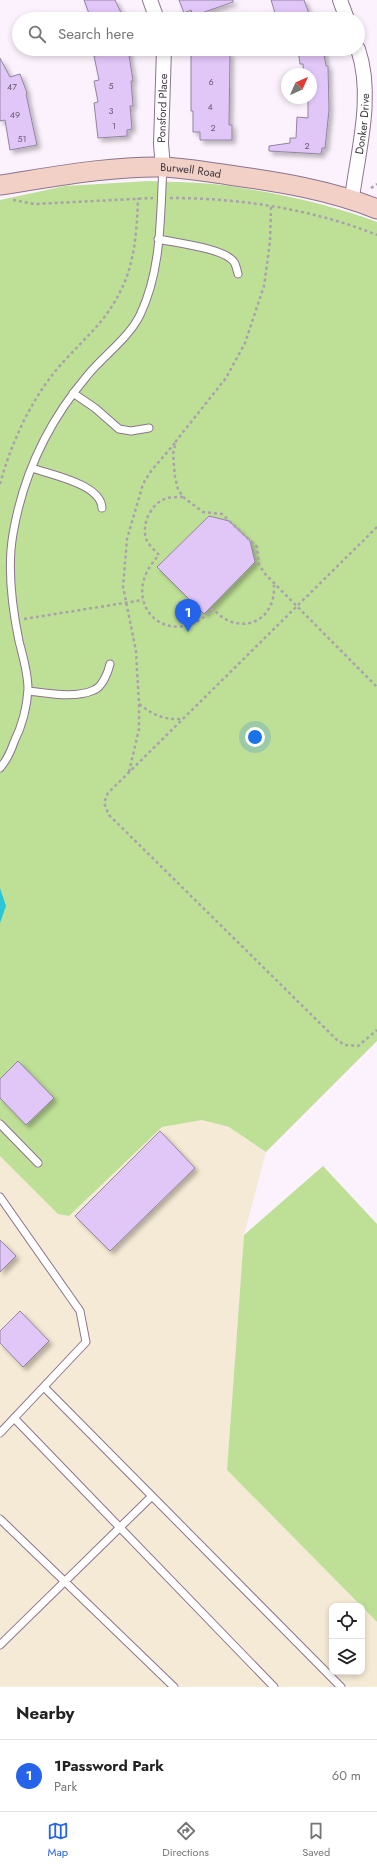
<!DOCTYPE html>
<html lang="en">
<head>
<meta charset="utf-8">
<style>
	:root { --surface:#fff; --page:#f2f2f2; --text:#222; --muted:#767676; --line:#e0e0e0; --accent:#2563eb }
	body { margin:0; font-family:Jost,sans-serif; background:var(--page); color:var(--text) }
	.controls { position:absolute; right:12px; bottom:12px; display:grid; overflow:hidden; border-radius:8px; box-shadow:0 2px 6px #0003 }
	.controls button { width:36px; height:36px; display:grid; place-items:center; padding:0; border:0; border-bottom:1px solid var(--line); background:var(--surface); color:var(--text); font:20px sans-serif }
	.compass { position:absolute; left:281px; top:68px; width:36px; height:36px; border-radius:50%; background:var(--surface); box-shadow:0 2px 6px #0003; rotate:45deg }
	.you { position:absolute; left:255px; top:737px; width:14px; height:14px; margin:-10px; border:3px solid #fff; border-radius:50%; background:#1a73e8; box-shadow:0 0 0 6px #1a73e833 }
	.badge { display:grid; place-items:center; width:26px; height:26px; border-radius:50%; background:var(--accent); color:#fff; font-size:13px; font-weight:700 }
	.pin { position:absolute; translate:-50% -33px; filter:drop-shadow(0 1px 2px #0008) }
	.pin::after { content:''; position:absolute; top:21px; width:14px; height:12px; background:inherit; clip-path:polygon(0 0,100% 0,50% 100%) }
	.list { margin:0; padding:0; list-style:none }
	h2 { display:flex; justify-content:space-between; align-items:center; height:52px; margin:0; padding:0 16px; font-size:17px }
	h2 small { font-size:13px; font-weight:400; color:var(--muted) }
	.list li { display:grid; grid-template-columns:26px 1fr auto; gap:12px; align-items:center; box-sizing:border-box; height:72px; padding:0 16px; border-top:1px solid var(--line) }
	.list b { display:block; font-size:15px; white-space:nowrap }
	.list p { margin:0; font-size:13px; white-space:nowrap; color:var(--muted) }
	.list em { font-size:13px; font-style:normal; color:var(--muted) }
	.icon { flex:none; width:22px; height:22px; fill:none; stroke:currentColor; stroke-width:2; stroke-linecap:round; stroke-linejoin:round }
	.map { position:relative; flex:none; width:377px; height:1687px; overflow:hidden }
	.search { position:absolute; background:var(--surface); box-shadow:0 2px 6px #0003; left:12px; right:12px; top:12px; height:44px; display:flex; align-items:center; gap:10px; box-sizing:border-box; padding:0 14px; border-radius:22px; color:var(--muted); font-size:15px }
	.sheet { height:124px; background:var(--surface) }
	nav { display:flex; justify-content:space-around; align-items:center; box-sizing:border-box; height:56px; border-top:1px solid var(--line); background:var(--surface); font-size:11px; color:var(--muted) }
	nav a { display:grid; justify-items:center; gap:2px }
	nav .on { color:var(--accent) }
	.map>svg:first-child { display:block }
	.industrial { fill:#f5ead5 }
	.green { fill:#bee096 }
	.water { fill:#29c7d8 }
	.building { fill:#e1c6f8; stroke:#9383a0; filter:url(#shadow) }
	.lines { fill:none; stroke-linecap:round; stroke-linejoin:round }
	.lane-casing { stroke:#8a748e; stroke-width:9 }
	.street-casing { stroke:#8a748e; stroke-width:16 }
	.secondary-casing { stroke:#8a748e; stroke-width:21 }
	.path { stroke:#aaa1ac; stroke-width:2.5; stroke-dasharray:3 3; stroke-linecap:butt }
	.lane { stroke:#fff; stroke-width:7 }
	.street { stroke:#fff; stroke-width:14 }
	.secondary { stroke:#f2d0c6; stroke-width:19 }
	.labels { text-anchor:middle; stroke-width:3; stroke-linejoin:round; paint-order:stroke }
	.number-label { font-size:9px; fill:#66586d }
	.street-label { font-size:11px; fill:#3d343f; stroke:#fff }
</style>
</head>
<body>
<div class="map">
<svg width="377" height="1687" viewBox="0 0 377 1687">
	<defs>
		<filter id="shadow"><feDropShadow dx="3.5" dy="3.5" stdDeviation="2" flood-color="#0004"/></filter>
	</defs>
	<rect width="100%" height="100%" fill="#fcf2fd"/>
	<!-- industrial -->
	<path class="industrial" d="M202,1120L229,1127L266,1152L244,1235L227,1470L361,1606H332V1672H362V1607L377,1622V1687H0V1156L58,1213L69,1216L161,1127Z"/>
	<!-- green -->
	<path class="green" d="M149,181C173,182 198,182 222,185C273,192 330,204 377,222V1041L266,1152L229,1127L202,1120L162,1127L69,1216L58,1214L0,1156V200L65,186Z
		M323,1166L377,1224V1622L227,1470L244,1235Z"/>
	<!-- water -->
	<path class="water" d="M0,888L6,906L0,923Z"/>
	<!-- building -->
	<path class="building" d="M84,0H115L124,19H91Z
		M179,0H233V2L193,16L191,10L184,13Z
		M271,0H304L311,19H277Z
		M114,49H128L133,81H131L133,106H130L132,129L127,130V136L98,138L94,103L98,102L94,81L99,80L94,56L114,52Z
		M191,49H206V53H230L229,125H232V140H200V132H193V111H191Z
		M298,49H323L326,66H328L329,110L325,148H322L321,154L269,151V146L290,143V138H296L297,117L308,118V98H311V74H304L303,64H300Z
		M0,58L10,77L20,74L27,93L26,94L37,145L10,150L5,120L0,121Z
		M209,516L229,521L250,541L255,562L204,614L157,567Z
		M18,1061L54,1098L26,1125L0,1098V1079Z
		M160,1131L195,1168L110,1251L75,1216Z
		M0,1240L16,1256L0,1272Z
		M20,1311L49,1341L23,1367L0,1343V1331Z"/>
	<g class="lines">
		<!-- lane casing -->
		<g class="lane-casing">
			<path id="lane" d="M158,239C176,243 224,248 234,262C236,265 237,270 238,274
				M73,393L95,408L119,429L131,431L149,428
				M32,468C51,475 101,484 102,508
				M28,691C47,693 75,699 94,690C102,687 108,673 110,664
				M0,768C6,761 11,751 14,742C22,726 27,707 28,689C28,673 23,657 19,641C12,607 7,568 13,534C23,475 48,422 87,376C104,355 128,339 140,315C162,269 160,217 163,167
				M0,1124L38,1163
				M0,1197L80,1311L86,1342L0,1433
				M44,1387L341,1687
				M14,1418L274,1687
				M0,1519L174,1687
				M0,1645L152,1496"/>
		</g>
		<!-- street casing -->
		<g class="street-casing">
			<g id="street">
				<path d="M150,0L157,19"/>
				<path d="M340,0L347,19"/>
				<path id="s1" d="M163,167L161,144L164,49"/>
				<path id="s2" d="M352,198C358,151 374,96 358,49"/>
			</g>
		</g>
		<!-- secondary casing -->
		<g class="secondary-casing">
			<g id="secondary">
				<path id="s3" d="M0,185C53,177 109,166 163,167C185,168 208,172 229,175C279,182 330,190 377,209"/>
			</g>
		</g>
		<!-- path -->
		<path class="path" d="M371,188L377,184
			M170,198C239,198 313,209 377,235
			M13,200L35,204L153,198
			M271,207L270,242L264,286L245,343L226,378L176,441L173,454L175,477L178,489L183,497L203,512L222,514L257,547L259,565L266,575L377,687
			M175,443L151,471L143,484L127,539L123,587L136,651L139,704C153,715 164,720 182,719
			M0,484C12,440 33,395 64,361C87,336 106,321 121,290C135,262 137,229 138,198
			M183,497C178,497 172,497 167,498C151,503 140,525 147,541C150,546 155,551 159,555C114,602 169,655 213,609C238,637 276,623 274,585
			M377,527L108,793L104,803L109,815L337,1040L345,1045L358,1046L377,1030
			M24,619L143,600
			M129,772L139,729V704"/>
		<!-- lane -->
		<use href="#lane" class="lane"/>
		<!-- street -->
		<use href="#street" class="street"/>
		<!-- secondary -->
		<use href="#secondary" class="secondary"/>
	</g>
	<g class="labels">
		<!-- number labels -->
		<g class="number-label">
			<text x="211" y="85">6</text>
			<text x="111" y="89">5</text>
			<text x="12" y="90">47</text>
			<text x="210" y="110">4</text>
			<text x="111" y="114">3</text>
			<text x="15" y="118">49</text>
			<text x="114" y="129">1</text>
			<text x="213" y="131">2</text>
			<text x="22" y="142">51</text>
			<text x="307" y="149">2</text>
		</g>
		<!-- street labels -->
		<g class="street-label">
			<text dy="4" stroke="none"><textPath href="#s1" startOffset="59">Ponsford Place</textPath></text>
			<text dy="4" stroke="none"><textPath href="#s2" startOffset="75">Donker Drive</textPath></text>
			<text dy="4" stroke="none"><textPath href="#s3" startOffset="192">Burwell Road</textPath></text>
		</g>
	</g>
</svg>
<div class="controls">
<button><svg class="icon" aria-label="locate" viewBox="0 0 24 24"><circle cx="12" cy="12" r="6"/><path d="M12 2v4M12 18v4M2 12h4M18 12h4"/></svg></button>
<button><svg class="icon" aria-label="layers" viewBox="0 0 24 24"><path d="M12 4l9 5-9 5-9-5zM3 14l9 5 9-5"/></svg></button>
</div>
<svg class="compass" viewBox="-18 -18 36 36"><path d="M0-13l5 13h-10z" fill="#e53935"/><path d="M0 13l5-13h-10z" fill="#767676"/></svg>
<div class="you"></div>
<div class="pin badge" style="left:188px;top:632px">1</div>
<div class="search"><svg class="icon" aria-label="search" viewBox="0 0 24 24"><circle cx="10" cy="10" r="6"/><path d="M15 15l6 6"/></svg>Search here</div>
</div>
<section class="sheet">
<h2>Nearby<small></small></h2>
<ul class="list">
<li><span class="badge">1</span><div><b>1Password Park</b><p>Park</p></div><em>60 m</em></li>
</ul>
</section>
<nav>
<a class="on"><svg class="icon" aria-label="map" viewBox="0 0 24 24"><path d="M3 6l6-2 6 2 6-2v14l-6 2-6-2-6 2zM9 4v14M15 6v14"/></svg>Map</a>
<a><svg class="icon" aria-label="directions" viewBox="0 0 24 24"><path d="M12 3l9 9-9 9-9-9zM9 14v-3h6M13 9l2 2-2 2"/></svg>Directions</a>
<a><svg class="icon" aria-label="saved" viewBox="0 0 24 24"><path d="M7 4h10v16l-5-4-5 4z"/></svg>Saved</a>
</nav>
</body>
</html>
